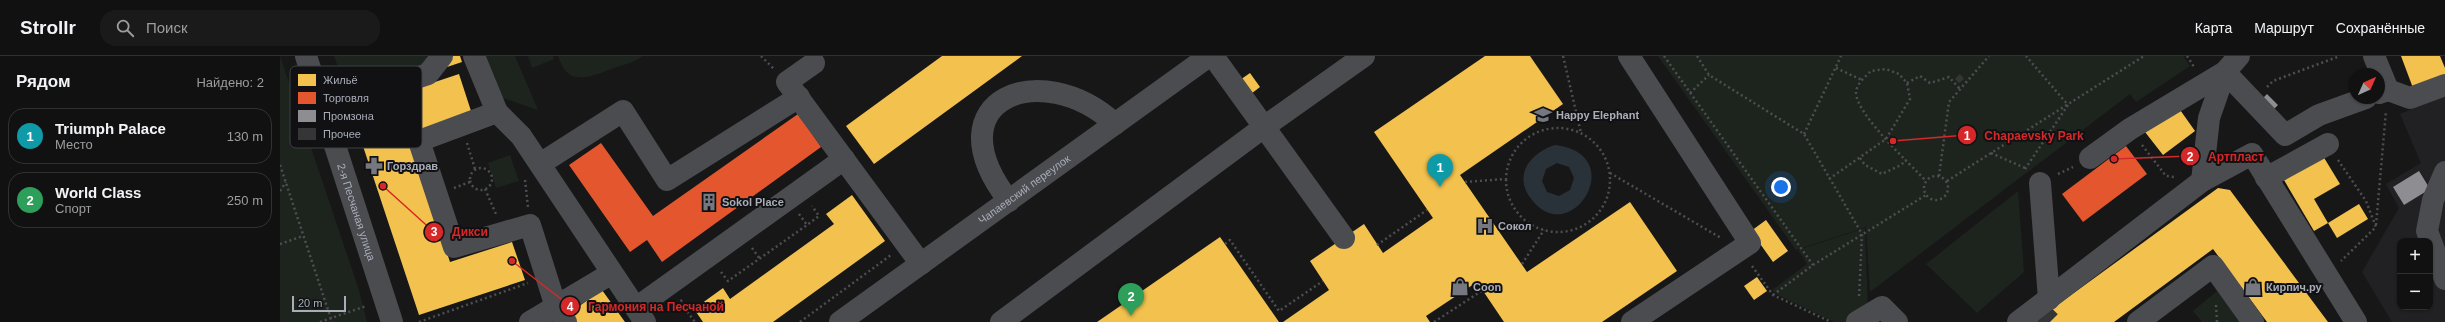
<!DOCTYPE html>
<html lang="ru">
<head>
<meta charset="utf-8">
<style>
	:root { --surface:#111; --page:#1a1a1a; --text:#f1f3f6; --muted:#9c9d9f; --line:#303131; --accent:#7c3aed }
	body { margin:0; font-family:Arial,sans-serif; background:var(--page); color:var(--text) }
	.controls { position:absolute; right:12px; bottom:12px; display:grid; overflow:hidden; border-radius:8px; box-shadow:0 1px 3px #0004 }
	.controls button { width:36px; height:36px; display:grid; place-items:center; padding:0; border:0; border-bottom:1px solid var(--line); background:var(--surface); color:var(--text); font:20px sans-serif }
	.compass { position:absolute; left:2069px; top:12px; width:36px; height:36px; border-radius:50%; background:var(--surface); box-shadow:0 1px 3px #0004; rotate:45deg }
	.scale { position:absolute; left:12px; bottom:10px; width:54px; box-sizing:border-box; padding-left:4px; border:2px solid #a8adb8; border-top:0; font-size:11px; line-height:14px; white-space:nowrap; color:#a8adb8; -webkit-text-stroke:3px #111113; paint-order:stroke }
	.you { position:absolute; left:1501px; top:131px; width:14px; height:14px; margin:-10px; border:3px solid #fff; border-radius:50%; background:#1a73e8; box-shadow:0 0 0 6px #1a73e833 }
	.badge { display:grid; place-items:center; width:26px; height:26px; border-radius:50%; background:var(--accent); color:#fff; font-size:13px; font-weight:700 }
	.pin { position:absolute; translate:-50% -33px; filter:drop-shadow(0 1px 2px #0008) }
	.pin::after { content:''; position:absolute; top:21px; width:14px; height:12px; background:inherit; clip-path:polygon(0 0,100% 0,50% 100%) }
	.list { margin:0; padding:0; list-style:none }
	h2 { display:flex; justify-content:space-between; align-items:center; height:52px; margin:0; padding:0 16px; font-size:17px }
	h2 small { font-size:13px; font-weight:400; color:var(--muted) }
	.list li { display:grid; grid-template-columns:26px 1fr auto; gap:12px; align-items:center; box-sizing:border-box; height:56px; margin:0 8px 8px; padding:0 8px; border:1px solid var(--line); border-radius:16px }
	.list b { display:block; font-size:15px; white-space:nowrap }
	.list p { margin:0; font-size:13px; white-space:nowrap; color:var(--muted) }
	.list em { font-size:13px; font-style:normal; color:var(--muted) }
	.icon { flex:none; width:22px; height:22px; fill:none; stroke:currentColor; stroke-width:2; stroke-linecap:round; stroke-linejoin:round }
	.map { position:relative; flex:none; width:2165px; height:266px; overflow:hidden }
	header { display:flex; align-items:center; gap:24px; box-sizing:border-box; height:56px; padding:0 20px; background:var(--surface); border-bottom:1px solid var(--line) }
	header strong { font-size:19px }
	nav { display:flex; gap:22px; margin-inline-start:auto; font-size:14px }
	.search { width:280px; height:36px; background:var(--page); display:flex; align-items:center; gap:10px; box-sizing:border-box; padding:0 14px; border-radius:16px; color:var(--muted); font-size:15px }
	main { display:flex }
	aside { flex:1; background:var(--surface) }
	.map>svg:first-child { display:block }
	.built { fill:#212123; fill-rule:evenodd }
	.green { fill:#1d241e }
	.water { fill:#2a3239; fill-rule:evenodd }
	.homes { fill:#f2c14e }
	.shops { fill:#e4572e }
	.industry { fill:#8d8d92 }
	.building { fill:#353536 }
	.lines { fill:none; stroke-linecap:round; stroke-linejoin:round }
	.minor-tunnel { stroke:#343537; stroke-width:22; stroke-dasharray:22 11; stroke-linecap:butt }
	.path { stroke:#4d4e52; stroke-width:2.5; stroke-dasharray:2 3; stroke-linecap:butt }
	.minor { stroke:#4b4c50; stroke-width:22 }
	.labels { text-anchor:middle; stroke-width:4; stroke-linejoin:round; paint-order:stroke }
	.poi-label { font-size:11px; font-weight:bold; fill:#a8adb8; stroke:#111113; text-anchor:start }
	.street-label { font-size:11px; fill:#a8adb8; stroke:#111113 }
	.key { fill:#111113; stroke:#3e4045; stroke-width:1 }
	.key-label { font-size:11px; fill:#a8adb8 }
	.leader { fill:none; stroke:#d62828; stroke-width:1.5 }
	.callout-dot { fill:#d62828; stroke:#111113; stroke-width:1.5 }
	.mark-label { font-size:12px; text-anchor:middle; font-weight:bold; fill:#fff }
	.callout-label { font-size:12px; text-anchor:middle; font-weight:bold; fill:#d62828; stroke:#111113; stroke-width:4; stroke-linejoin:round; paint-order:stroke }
</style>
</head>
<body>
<header>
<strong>Strollr</strong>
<div class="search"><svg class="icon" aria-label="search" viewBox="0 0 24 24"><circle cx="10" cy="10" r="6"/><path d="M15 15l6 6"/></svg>Поиск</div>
<nav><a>Карта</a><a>Маршрут</a><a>Сохранённые</a></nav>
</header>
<main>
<aside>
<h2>Рядом<small>Найдено: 2</small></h2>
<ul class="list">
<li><span class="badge" style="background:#0f9aa8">1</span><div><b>Triumph Palace</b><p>Место</p></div><em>130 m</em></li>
<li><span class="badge" style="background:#2e9e5b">2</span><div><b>World Class</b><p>Спорт</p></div><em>250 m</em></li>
</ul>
</aside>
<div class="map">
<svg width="2165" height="266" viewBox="0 0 2165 266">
	<rect width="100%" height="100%" fill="#171717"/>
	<!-- built -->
	<path class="built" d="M2165,39V266H2112L2082,216L2119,152L2106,128L2141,107L2120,58ZM2120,185H2150V251H2120Z"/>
	<!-- green -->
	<path class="green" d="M0,0L78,231L87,266H0Z
		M54,0H146L150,10L68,39Z
		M204,0H235L258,54L220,41Z
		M248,0H273L274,3L252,12Z
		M278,0H363C355,6 343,9 334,12C310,21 288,32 278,0Z
		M1378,0H1903L1910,10L1856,46L1850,38L1590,236L1586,171L1516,194Z
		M230,99L239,125L216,132L208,107Z
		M1738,135L1744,216L1697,257L1646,208Z
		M1585,172L1588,256L1574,266H1554L1498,239L1492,234L1527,208L1518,194Z
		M1937,235L1962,266H1922L1913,255Z"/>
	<!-- water -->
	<path class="water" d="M1275,89C1351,98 1291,194 1252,144C1232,120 1250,97 1275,89ZM1277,107L1289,111L1294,122L1290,134L1279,140L1267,136L1262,125L1266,113Z"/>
	<!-- homes -->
	<path class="homes" d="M171,0H180L182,6L167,11L165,2Z
		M662,0H742L594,108L566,70Z
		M1205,0H1250L1283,48L1180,119L1247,216L1350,146L1397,215L1322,266H1224L1197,226L1146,260L1150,266H1003L1049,234L1030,205L1084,168L1103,197L1153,162L1094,76Z
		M2121,0H2160L2165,12V20L2133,32Z
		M970,17L980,31L967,41L957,26Z
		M179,18L192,58L128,79L170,206L232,186L245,224L139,259L71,54Z
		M1898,51L1915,75L1883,99L1865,76Z
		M2043,100L2060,128L2034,143L2048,167L2034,175L2004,124Z
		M1938,132L1950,134L2048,266H1987L1933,193L1834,266H1754Z
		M572,139L605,185L493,266H423L414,253L443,232L450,243L536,181L554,168L546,158Z
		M2079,148L2088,163L2057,182L2048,167Z
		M1486,164L1508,195L1493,206L1471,175Z
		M940,181L999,266H817L846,246Z
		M1477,221L1487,235L1474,244L1464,230Z
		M322,234L345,266H294L288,258Z"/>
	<!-- shops -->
	<path class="shops" d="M518,58L541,91L382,206L367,184L350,196L289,109L321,87L373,160Z
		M1846,90L1867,118L1803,166L1782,138Z"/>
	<!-- industry -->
	<path class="industry" d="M1987,38L1998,49L1991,56L1981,44Z
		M2139,115L2150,133L2124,149L2113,131Z"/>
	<!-- building -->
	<path class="building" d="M1680,18L1684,23L1679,27L1675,23Z"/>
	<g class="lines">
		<!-- minor-tunnel -->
		<path class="minor-tunnel" d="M1763,259L1770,266"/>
		<!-- path -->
		<path class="path" d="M481,0L494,13
			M1283,0L1301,77
			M1384,0L1533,209
			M1417,0L1429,19L1524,78L1582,178L1579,242
			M1907,0L1914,11
			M1556,12L1582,24
			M1627,27L1640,20L1650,27L1669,21L1680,33
			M1987,31L1993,25L2060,0
			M1410,37L1429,19
			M1226 124a52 52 0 1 1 104 0a52 52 0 1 1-104 0Z
			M1524,78L1561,0
			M187,87L195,113
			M1862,89L1886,120L1894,121
			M1711,97L1745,112
			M1580,102L1585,109L1602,118L1621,109L1626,104
			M2058,104L2086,145L2096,171L2061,205
			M0,109L52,266
			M190 123a11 11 0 1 1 22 0a11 11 0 1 1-22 0Z
			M1745,113L1788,49L1746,0
			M1330,117L1441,182
			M1778,118L1793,111
			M1644 132a12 12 0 1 1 24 0a12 12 0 1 1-24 0Z
			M1659,120L1669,46L1709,0
			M1549,123L1606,83L1630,43L1627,27L1619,18L1606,13L1591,15C1585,21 1576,28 1576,37C1577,59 1630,108 1646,125
			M245,124L248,151
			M1667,125L1864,0
			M1185,126L1225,123
			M174,132L190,126
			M205,133L216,158
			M0,135L6,126
			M519,158L527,169
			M2096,169L2106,55
			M0,188L23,180
			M945,188L950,184L999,255L1043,225
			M1097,189L1147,154
			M472,192L480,203
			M1242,208L1264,174
			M1472,210L1493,239L1551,266
			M441,216L448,225L527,169L539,160L532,150
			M1493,239L1533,209L1646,139
			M402,244L400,246L415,266
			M1936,249L1937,266
			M40,266L86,250
			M139,266L248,227
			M520,266L611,199
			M1154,266L1203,234"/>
		<!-- minor -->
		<g class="minor">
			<path id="s1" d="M26,0L112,266"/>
			<path d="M194,0L217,56L241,80L365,266"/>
			<path d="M933,0L1064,182"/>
			<path d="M1349,0L1470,187L1352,266"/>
			<path d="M2094,0L2108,34L2099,37"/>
			<path d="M534,7L507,26L641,208"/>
			<path d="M2108,34L2130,42L2165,29"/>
			<path d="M43,53L148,18L162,0"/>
			<path d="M217,56L139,85L174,191L250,169L276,251L286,266"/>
			<path d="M1810,102L1850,73L1945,16L2005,79L2039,59L2086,42"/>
			<path d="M260,108L343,55L387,124L519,41"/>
			<path d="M2165,116L2153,144L2147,175L2165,223"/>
			<path d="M1986,122L2048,88"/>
			<path d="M1922,125L1929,62L1945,16L1959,0"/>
			<path d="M1760,127L1769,243"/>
			<path d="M729,145C650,43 762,0 835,68"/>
			<path d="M356,252L564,103"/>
			<path d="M250,266L332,217"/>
			<path id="s2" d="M560,266L929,0"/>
			<path d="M721,266L984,71L1084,0"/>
			<path d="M1577,266L1602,251L1617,266"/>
			<path d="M1738,266L1922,125L1972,98L2076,266"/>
			<path d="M1858,266L1933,210L1973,266"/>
		</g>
	</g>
	<!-- icons -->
	<defs>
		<g id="school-bare" transform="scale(1.38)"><path d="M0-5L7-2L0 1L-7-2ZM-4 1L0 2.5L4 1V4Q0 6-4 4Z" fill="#757880" stroke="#111113" stroke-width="2.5" paint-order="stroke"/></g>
		<g id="pharmacy-bare" transform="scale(1.38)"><path d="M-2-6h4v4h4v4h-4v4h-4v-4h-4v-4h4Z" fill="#757880" stroke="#111113" stroke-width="2.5" paint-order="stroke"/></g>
		<g id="building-bare" transform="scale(1.38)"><path d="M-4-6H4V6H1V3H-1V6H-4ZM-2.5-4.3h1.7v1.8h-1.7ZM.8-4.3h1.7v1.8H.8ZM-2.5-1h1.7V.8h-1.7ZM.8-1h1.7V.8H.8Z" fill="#757880" stroke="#111113" stroke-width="2.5" paint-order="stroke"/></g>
		<g id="hospital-bare" transform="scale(1.38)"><path d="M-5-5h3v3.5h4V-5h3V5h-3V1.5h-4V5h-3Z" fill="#757880" stroke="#111113" stroke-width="2.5" paint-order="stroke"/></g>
		<g id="shop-bare" transform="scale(1.38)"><path d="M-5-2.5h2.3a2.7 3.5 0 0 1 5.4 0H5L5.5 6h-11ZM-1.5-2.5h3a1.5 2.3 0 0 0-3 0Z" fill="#757880" stroke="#111113" stroke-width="2.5" paint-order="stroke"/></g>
	</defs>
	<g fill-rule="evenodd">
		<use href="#school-bare" x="1263" y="59"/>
		<use href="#pharmacy-bare" x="94" y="110"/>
		<use href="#building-bare" x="429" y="146"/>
		<use href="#hospital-bare" x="1205" y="170"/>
		<use href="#shop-bare" x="1180" y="231"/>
		<use href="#shop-bare" x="1973" y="231"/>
	</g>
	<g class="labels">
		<!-- poi labels -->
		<g class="poi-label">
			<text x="1276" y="63">Happy Elephant</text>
			<text x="107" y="114">Горздрав</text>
			<text x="442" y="150">Sokol Place</text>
			<text x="1218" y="174">Сокол</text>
			<text x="1193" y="235">Coon</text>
			<text x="1986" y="235">Кирпич.ру</text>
		</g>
		<!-- street labels -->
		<g class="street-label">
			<text dy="4" stroke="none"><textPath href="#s2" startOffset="227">Чапаевский переулок</textPath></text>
			<text dy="4" stroke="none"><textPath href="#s1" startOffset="164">2-я Песчаная улица</textPath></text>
		</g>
	</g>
	<!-- legend -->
	<rect x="10" y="10" width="132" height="82" rx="6" class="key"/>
	<rect x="18" y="18" width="18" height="12" fill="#f2c14e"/>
	<rect x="18" y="36" width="18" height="12" fill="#e4572e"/>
	<rect x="18" y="54" width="18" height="12" fill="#8d8d92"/>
	<rect x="18" y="72" width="18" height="12" fill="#353536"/>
	<g class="key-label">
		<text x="43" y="28">Жильё</text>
		<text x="43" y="46">Торговля</text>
		<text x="43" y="64">Промзона</text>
		<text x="43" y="82">Прочее</text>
	</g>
	<!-- callouts -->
	<path class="leader" d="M1613 85L1687 79M1834 103L1910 100M103 130L154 176M232 205L290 250"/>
	<g class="callout-dot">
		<circle cx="1613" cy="85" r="4"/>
		<circle cx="1834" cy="103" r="4"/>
		<circle cx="103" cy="130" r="4"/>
		<circle cx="232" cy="205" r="4"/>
		<circle cx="1687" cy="79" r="10"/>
		<circle cx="1910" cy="100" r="10"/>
		<circle cx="154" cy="176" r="10"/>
		<circle cx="290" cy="250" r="10"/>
	</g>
	<g class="mark-label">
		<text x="1687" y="84">1</text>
		<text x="1910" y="105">2</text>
		<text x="154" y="180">3</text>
		<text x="290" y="255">4</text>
	</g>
	<g class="callout-label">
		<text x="1754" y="84">Chapaevsky Park</text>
		<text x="1956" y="105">Артпласт</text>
		<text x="190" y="180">Дикси</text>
		<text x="376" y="255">Гармония на Песчаной</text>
	</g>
</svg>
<div class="controls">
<button>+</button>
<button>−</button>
</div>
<svg class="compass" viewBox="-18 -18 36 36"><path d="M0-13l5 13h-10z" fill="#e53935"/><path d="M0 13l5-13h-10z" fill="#9c9d9f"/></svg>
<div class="scale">20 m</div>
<div class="you"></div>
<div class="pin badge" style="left:1160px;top:131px;background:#0f9aa8">1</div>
<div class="pin badge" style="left:851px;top:260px;background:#2e9e5b">2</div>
</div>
</main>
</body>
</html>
